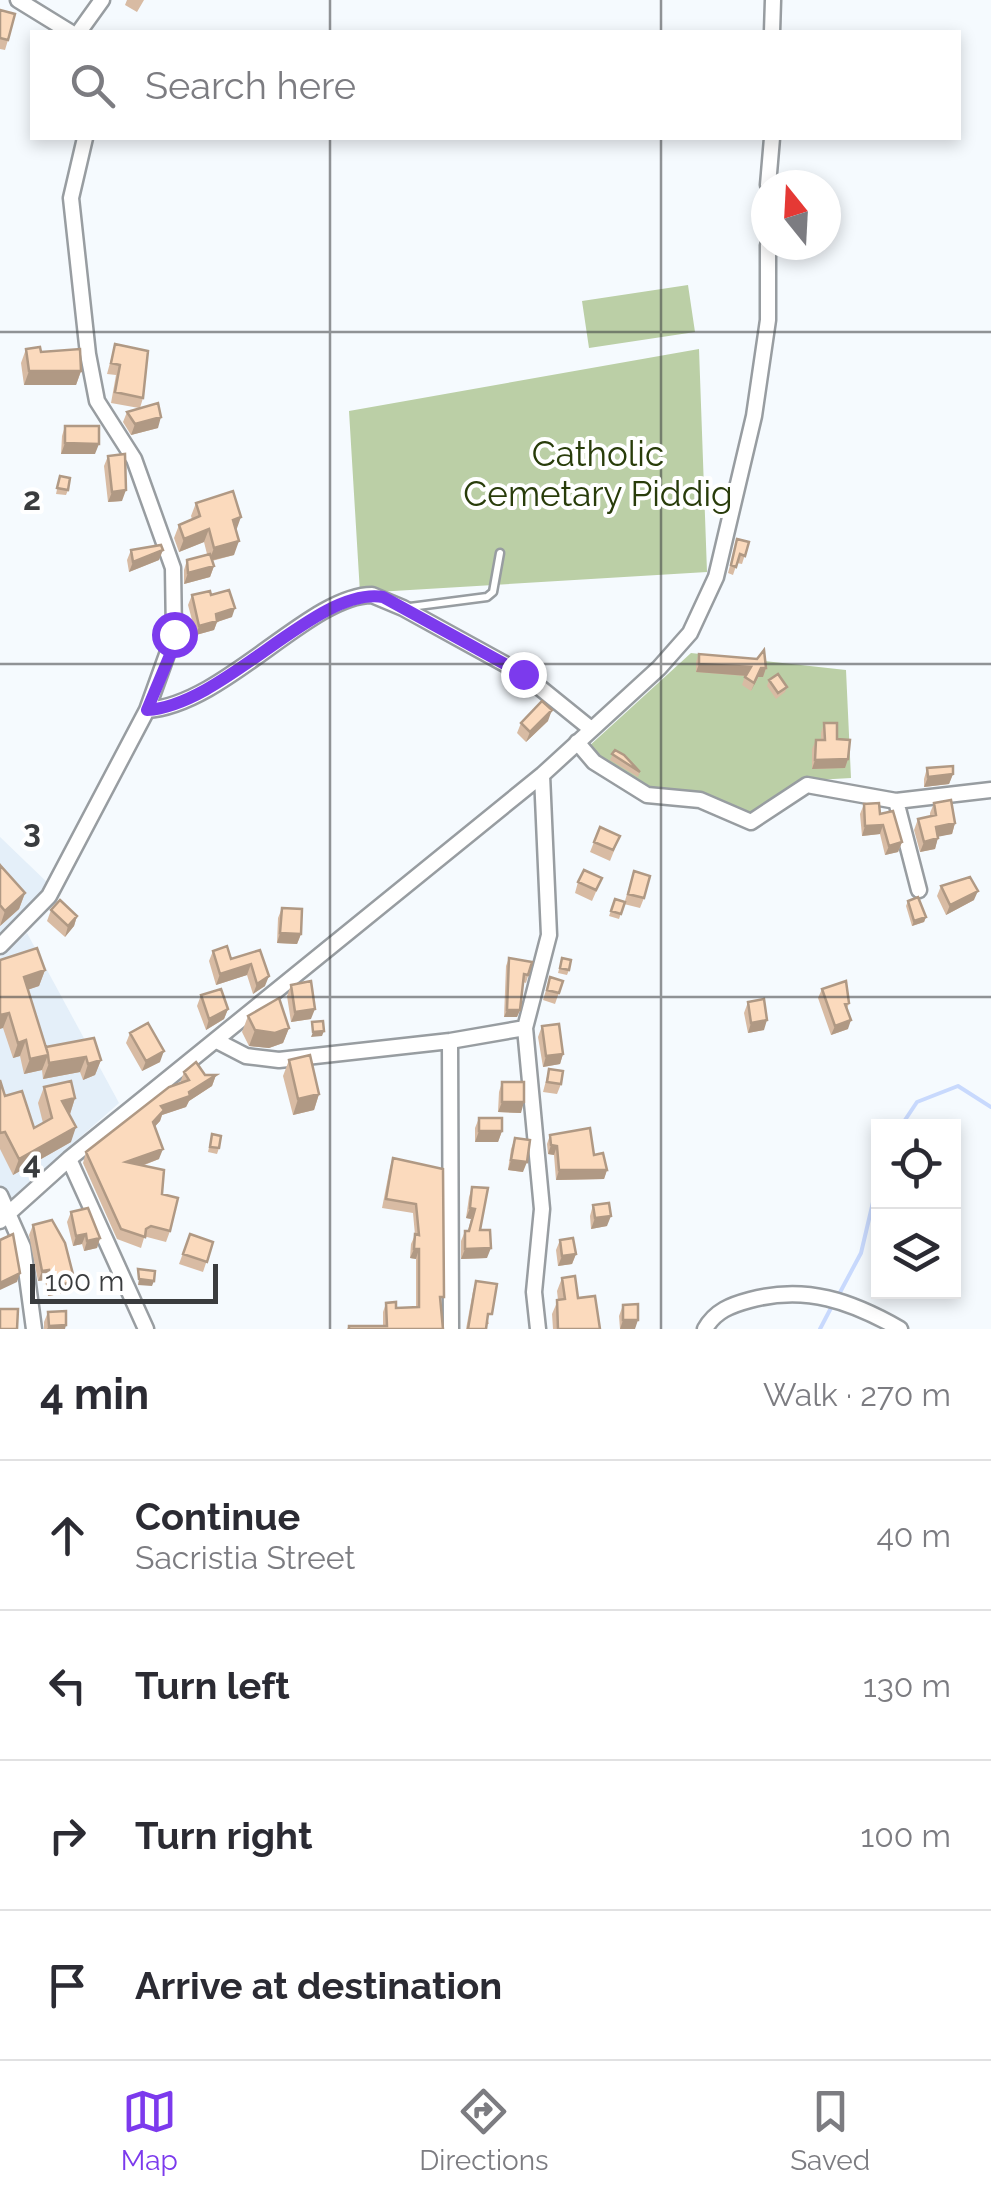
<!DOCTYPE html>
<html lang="en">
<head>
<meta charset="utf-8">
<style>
	:root { --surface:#fff; --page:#f7f7f7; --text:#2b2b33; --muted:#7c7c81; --line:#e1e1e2; --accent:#7c3aed }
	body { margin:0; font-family:Raleway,sans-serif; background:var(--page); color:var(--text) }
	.controls { position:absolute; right:30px; bottom:30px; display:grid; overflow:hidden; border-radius:0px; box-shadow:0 5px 15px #0003 }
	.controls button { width:90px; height:90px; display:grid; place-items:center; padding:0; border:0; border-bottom:2px solid var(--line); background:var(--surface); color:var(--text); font:50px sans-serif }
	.compass { position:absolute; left:751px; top:170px; width:90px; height:90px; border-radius:50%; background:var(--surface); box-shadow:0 5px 15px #0003; rotate:342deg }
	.scale { position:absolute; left:30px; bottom:25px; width:188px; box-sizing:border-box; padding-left:10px; border:5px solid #3a3c3e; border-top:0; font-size:28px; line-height:35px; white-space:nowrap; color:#3a3c3e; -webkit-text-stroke:8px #fff; paint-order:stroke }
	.stop { position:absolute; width:30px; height:30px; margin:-22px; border:8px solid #7c3aed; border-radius:50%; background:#fff }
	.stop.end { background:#7c3aed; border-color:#fff; box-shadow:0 2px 10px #0008 }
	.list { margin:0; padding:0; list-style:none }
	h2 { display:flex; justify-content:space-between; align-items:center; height:130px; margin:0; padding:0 40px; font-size:42px }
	h2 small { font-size:32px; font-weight:400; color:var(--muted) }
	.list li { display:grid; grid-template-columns:65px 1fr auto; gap:30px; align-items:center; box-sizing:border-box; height:150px; padding:0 40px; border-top:2px solid var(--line) }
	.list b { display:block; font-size:38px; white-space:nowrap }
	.list p { margin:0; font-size:32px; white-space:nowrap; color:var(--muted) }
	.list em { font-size:32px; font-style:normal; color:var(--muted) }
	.icon { flex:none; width:55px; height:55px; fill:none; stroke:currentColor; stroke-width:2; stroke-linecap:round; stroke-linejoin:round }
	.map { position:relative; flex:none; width:991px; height:1329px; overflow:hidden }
	.search { position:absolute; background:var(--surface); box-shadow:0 5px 15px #0003; left:30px; right:30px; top:30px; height:110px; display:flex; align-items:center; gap:25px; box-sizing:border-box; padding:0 35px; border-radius:0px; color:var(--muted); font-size:38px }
	.sheet { height:730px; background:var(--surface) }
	nav { display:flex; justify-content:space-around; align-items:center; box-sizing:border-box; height:140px; border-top:2px solid var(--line); background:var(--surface); font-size:28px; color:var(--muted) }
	nav a { display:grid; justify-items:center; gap:5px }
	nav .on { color:var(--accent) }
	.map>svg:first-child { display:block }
	.built { fill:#e4eff9 }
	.green { fill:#bbcfa6 }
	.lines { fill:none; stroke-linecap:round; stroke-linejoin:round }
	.stream { stroke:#c8d9fd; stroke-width:4 }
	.lane-casing { stroke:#989da1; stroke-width:11 }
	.street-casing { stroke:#989da1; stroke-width:19 }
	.lane { stroke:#fff; stroke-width:6 }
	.street { stroke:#fff; stroke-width:14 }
	.wall { fill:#d8bba3 }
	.shaded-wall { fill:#b09984 }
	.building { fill:#fbdabd; stroke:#b09984; stroke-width:2.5 }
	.route { stroke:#7c3aed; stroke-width:12 }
	.grid { fill:none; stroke:#3a3c3e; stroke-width:2.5; stroke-opacity:0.55 }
	.labels { text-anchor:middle; stroke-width:8; stroke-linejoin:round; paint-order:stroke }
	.park-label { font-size:35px; fill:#283c0a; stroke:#fff }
	.grid-label { font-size:32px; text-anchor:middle; font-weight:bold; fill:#3a3c3e; stroke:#fff; stroke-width:8; stroke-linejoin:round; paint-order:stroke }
</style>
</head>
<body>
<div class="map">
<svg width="991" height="1329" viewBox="0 0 991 1329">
	<rect width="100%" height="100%" fill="#f5fafe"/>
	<!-- built -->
	<path class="built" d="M0,837L52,887L0,935Z
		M27,933L119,1103L7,1202L0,1184V957Z"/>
	<!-- green -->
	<path class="green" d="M688,285L695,332L589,348L582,301Z
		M699,349L707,572L360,593L349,411Z
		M691,653L846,670L851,778L799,781L750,815C688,802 633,795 587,748Z"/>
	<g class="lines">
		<!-- stream -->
		<path class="stream" d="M901,1126L917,1102L958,1086L991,1107
			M837,1298L861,1253L878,1181
			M820,1329L832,1306"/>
		<!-- lane casing -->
		<g class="lane-casing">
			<path id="lane" d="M410,607L487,597L493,592L500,553"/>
		</g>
		<!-- street casing -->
		<g class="street-casing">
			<path id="street" d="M18,0L70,32
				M79,32L102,0
				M772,32L773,0
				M768,185L772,138
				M147,710C224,705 310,595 372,595L403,608L523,674L591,729
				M577,742L594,762L647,795L700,800L751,822L807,785L896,801L991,790
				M896,801L919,890
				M0,946L49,896L147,710L174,635L173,568L134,459L97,401L88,354L71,198L85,138
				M217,1041L246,1056L279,1060L450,1041L525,1028
				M450,1041L451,1329
				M69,1159L146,1329
				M0,1195L23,1247L34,1329
				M0,1221L69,1159L542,775L659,668L690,633L716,577L754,416L768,320V245
				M538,1329L534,1292L542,1209L525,1028L549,935L542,775
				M705,1329C715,1311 731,1305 750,1300C806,1285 851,1301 900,1329"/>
		</g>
		<!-- lane -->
		<use href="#lane" class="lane"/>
		<!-- street -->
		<use href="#street" class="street"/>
	</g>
	<!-- wall -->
	<path class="wall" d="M127,0H144L137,12L125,5Z
		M0,10L8,40L5,50L0,49Z
		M115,344L143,398L140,408L158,428L131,435L123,422L127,412L139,408L111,403L116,375L107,374Z
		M26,349L41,352L81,371L76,385H24L21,363Z
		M65,426L95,454H61L62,436Z
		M108,456L122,501L108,502L104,466Z
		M60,476L68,490L66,495L56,494Z
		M196,503L236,531L234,555L212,561L214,566L210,577L184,584V570L187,560L207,554L204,542L179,552L174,538L179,525L192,519L191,516Z
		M737,539L749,542L742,564L737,563L733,575L728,573Z
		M131,550L159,560L129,572L127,560Z
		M192,595H211L232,617L217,622L214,630L196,635L188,605Z
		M699,654L766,668L763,677H758L751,691L742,685L745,676L696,672V662Z
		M769,680L787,687L785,692L776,699L767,686Z
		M548,721L526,742L517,733L521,723Z
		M824,723L837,739L848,759L845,768L812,769V749L816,740H821V733Z
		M615,750L640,772L638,777L610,760Z
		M927,768L953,774L949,784L924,787V779Z
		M934,803L955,823L952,834L938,836L935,849L920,852L914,830L918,819L930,816V813Z
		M864,804L880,814L902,842L898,852L885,855L880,834L862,836L860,814Z
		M600,827L620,836L610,861L590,852Z
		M0,865L25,893L19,909L0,926Z
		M634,871L644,898L640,908L624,904Z
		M602,878L592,901L575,893L578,882Z
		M941,886L974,900L946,915L937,896Z
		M615,899L625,902L619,919L609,916Z
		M908,901L926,917L924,922L912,926L906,906Z
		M282,908L301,934L297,944L277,943L278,918Z
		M51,910L77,916L74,926L65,937L47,921Z
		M260,950L265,986L253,994L247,975L216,985L209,961L213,951L231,959Z
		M509,958L532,962L526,983L523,982L520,1010L517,1017H504L506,966Z
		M562,958L569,970L567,975L558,973Z
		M0,960L45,970L39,986L27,990L46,1049L101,1060L95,1075L83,1080L80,1072L43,1079L42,1070L24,1074L20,1056L13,1058L3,1028Z
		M550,977L563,981L555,1004L543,1000Z
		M291,985L311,1019L291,1022L287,996Z
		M822,989L849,1003L847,1009L848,1029L831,1035L818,998Z
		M201,995L228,1009L224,1019L206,1030L197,1006Z
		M748,1002L764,1030L748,1033L744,1013Z
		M248,1016L289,1028L283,1043L269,1048L249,1046L242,1032Z
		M542,1026L563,1054L560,1064L543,1067L538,1037Z
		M130,1033L160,1062L142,1071L126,1043Z
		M289,1060L319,1094L314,1110L293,1115L283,1076Z
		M549,1069L561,1084L557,1094L543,1092Z
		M184,1072L216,1075L212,1086L189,1101L186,1107L162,1115L160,1121L155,1126L159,1159L142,1166L162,1194L170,1231L166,1242L147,1237L144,1238L141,1248L117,1239L83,1163L86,1152L180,1083Z
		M0,1080L5,1096L34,1128L43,1123L38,1103L44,1087L75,1098L70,1114L71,1142L13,1175L0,1149Z
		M502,1082L521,1113L498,1112L499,1092Z
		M479,1118L502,1131L498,1142H475V1128Z
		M212,1134L219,1148L217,1154L208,1152Z
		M550,1135L594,1155L607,1170L604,1179L556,1180L554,1155L548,1154L547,1144Z
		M515,1138L523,1172L508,1170L511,1149Z
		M393,1158L443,1169L440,1305L443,1329H347L349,1326H383V1312L386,1303L396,1308L416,1307V1259L410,1258L411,1244L415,1235L413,1213L382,1208L390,1167Z
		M472,1187L487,1258L461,1259V1241L465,1231H468L471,1219L466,1218L469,1197Z
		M593,1205L607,1226L591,1229L590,1216Z
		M71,1212L100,1238L97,1248L84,1251L82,1244L73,1246L67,1222Z
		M33,1225L75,1282L71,1292L48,1296L45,1280L38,1281L29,1235Z
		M190,1234L213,1242L203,1272L179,1264Z
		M560,1240L576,1254L572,1264L558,1266L556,1250Z
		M562,1278L578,1298L600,1329H553L552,1314L558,1300L557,1291Z
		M476,1281L489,1324H487L486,1329H466L473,1291Z
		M623,1305L635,1329H620L619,1316Z
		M48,1312L65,1329H44V1322Z"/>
	<!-- shaded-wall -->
	<path class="shaded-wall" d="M29,371H81L76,385H24Z
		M161,417L158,428L131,435L135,424Z
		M65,443L99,444L95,454H61Z
		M126,490L122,501L108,502L112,492Z
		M241,517L236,531L233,520Z
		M209,529L204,542L179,552L184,539Z
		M239,541L234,555L209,561L214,548Z
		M163,550L159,560L129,572L133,562Z
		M214,566L210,577L184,584L188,573Z
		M235,608L232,617L217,622L214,630L196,635L199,626L216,614Z
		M699,664L751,667L748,676L696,672Z
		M761,668H766L763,677H758L751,691Z
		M552,710L548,721L526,742L530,732Z
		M848,759L845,768L812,769L815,760Z
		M953,774L949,784L924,787L928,777Z
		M955,823L952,834L932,838L936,827Z
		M883,825L880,834L862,836L865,826Z
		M938,838L935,849L920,852L924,842Z
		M902,842L898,852L885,855L889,846Z
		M978,891L974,900L946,915L950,905Z
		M25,893L19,909L0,926L5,911Z
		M77,916L74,926L65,937L68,926Z
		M926,917L924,922L912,926L914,921Z
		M280,933L301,934L297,944L277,943Z
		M251,964L247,975L216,985L220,974Z
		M45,970L39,986L18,993L24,977Z
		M269,976L265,986L253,994L257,984Z
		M228,1009L224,1019L206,1030L209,1019Z
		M315,1009L311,1019L291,1022L295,1012Z
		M507,1010H520L517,1017H504Z
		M9,1013L3,1028L0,1029V1015Z
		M767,1020L764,1030L748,1033L751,1023Z
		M851,1020L848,1029L831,1035L835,1026Z
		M289,1028L283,1043L269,1048L249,1046L255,1030Z
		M324,1031L322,1036L311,1037L313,1032Z
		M26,1040L20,1056L13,1058L18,1043Z
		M164,1051L160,1062L142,1071L146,1061Z
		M563,1054L560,1064L543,1067L546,1056Z
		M48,1055L42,1070L24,1074L30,1059Z
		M86,1057L80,1072L43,1079L49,1063Z
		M101,1060L95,1075L83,1080L88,1064Z
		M216,1075L212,1086L189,1101L186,1107L162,1115L160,1121L150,1132L161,1106L189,1092Z
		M319,1094L314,1110L293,1115L298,1099Z
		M75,1098L70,1114L62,1101Z
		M502,1102H524L521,1113L498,1112Z
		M76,1127L71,1142L13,1175L19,1159Z
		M479,1131H502L498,1142H475Z
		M551,1145L557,1146L554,1155L548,1154Z
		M163,1149L159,1159L122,1173L126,1162Z
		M511,1160L527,1162L523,1172L508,1170Z
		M559,1170H607L604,1179L556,1180Z
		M470,1208L475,1209L471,1219L466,1218Z
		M611,1216L607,1226L591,1229L595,1218Z
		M86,1234L82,1244L73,1246L76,1236Z
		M100,1238L97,1248L84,1251L87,1241Z
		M491,1248L487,1258L461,1259L465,1249Z
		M414,1249H419L416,1259L410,1258Z
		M576,1254L572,1264L558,1266L562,1256Z
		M49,1270L45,1280L38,1281L42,1271Z
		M20,1273L17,1282L0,1290V1283Z
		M139,1279L154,1281L152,1286L138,1285Z
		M75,1282L71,1292L48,1296L51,1286Z
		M623,1320H638L635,1329H620Z
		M66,1325L65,1329H47L49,1326Z"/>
	<!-- building -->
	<path class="building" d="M0,10L15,14L8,40L0,38Z
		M115,344L148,351L143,398L115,392L120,365L111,363Z
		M40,347L41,352L80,349L81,371H29L26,349Z
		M158,403L161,417L135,424L127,412Z
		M65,426H99V444L65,443Z
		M125,454L126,490L112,492L108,456Z
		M60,476L70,478L68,490L57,488Z
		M233,491L241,517L233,520L239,541L214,548L209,529L184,539L179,525L200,516L196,503Z
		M737,539L749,542L745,556L740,554L736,567L731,565Z
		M161,545L163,550L133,562L131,550Z
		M210,554L214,566L188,573L187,560Z
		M229,590L235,608L216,614L217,621L199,626L192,595L210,591L211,595Z
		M764,650L766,668H761L754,683L745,677L751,667L699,664V654L757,659Z
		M778,674L787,687L778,693L769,680Z
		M542,701L552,710L530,732L521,723Z
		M824,723H837V739L850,740L848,759L815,760L816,740H825Z
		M615,750L624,755L640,772L612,754Z
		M953,766V774L928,777L927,768Z
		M951,800L955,823L936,827L938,838L924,842L918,819L936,815L934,803Z
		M879,803L880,814L893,811L902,842L889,846L883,825L865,826L864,804Z
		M600,827L620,836L613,850L594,842Z
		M0,865L25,893L5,911L0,905Z
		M584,870L602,878L596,890L578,882Z
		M634,871L650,876L644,898L628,894Z
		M970,877L978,891L950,905L941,886Z
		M918,897L926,917L914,921L908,901Z
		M615,899L625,902L621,914L611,911Z
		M60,900L77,916L68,926L51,910Z
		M282,908L302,909L301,934L280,933Z
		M227,946L231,959L260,950L269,976L257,984L251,964L220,974L213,951Z
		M37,948L45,970L24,977L48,1054L46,1047L94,1038L101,1060L88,1064L86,1057L49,1063L48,1055L30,1059L26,1040L18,1043L9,1013L0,1015V960Z
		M509,958L532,962L528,975L524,974L520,1010H507Z
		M562,958L571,960L569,970L560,968Z
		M550,977L563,981L559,993L547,990Z
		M311,981L315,1009L295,1012L291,985Z
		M846,981L849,1003L845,1004L851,1020L835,1026L822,989Z
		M221,989L228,1009L209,1019L201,995Z
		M279,998L289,1028L275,1033L255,1030L248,1016Z
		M764,999L767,1020L751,1023L748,1002Z
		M323,1021L324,1031L313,1032L312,1022Z
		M148,1023L164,1051L146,1061L130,1033Z
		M559,1024L563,1054L546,1056L542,1026Z
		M310,1055L319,1094L298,1099L289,1060Z
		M196,1062L205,1075H216L189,1092L190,1096L161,1106L164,1110L153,1122L163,1149L126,1162L164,1170L162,1194L178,1198L170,1231L151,1226L146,1229L145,1237L121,1229L86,1152L169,1087L189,1080L184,1072Z
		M549,1069L563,1071L561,1084L547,1082Z
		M0,1080L5,1096L22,1091L34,1128L52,1118L44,1087L71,1081L75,1098L62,1101L76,1127L19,1159L5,1132L0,1133Z
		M502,1082H524V1102H502Z
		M479,1118H502V1131H479Z
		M590,1128L594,1155L603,1153L607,1170H559L557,1146L551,1145L550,1135Z
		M212,1134L221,1136L219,1148L210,1147Z
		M515,1138L530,1140L527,1162L511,1160Z
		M393,1158L443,1169L444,1297H440L443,1329H349V1326H387L386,1303L396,1302V1308L419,1307V1249H414L415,1234L419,1235L416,1204L386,1199Z
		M472,1187L488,1188L480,1230H490L491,1248L465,1249V1231H469L475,1209L470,1208Z
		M609,1203L611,1216L595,1218L593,1205Z
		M88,1208L100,1238L87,1241L86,1234L76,1236L71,1212Z
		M52,1220L65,1243L75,1282L51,1286L49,1270L42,1271L33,1225Z
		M13,1234L20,1273L0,1283V1240Z
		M190,1234L213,1242L207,1262L183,1254Z
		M573,1238L576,1254L562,1256L560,1240Z
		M138,1269L155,1271L154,1281L139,1279Z
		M575,1276L578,1298L595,1296L600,1329H558L557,1300L565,1299L562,1278Z
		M476,1281L497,1284L492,1314H488L486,1329H468Z
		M638,1304V1320H623V1305Z
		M0,1309H18L17,1329H0Z
		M66,1311V1325L49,1326L48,1312Z"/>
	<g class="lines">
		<!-- route -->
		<path class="route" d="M174,634L170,655L147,710C225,705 317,586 383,597L523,674"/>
	</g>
	<!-- grid -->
	<path class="grid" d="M330,0V32M661,0V32M330,138V1329M661,138V1329M0,332H991M0,664H991M0,997H991"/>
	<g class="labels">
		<!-- park labels -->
		<g class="park-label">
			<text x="598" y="466">Catholic<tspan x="598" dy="40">Cemetary Piddig</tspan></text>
		</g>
	</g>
	<g class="grid-label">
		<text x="32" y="510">2</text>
		<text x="32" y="842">3</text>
		<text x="32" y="1174">4</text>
	</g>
</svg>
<div class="controls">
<button><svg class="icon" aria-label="locate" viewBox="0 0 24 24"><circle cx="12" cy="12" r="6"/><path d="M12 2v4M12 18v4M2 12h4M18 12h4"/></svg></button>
<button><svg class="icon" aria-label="layers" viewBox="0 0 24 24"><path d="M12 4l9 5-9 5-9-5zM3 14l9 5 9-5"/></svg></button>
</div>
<svg class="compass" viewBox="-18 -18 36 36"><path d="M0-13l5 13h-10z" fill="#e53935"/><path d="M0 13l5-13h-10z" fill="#7c7c81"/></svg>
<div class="scale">100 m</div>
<div class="stop" style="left:174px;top:634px"></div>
<div class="stop end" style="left:523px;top:674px"></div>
<div class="search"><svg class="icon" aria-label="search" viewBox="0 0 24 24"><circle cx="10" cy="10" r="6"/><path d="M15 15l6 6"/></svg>Search here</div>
</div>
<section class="sheet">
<h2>4 min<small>Walk · 270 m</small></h2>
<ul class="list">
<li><svg class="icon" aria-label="ahead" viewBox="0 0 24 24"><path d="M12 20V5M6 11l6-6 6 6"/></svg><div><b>Continue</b><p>Sacristia Street</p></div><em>40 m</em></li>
<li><svg class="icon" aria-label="left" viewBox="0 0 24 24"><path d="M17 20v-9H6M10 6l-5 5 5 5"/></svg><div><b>Turn left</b></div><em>130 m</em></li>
<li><svg class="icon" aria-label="right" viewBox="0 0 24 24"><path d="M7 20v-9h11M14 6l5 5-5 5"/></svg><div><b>Turn right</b></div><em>100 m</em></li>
<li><svg class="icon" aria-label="arrive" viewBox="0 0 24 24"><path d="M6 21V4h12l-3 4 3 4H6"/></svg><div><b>Arrive at destination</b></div></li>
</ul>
</section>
<nav>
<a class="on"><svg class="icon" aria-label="map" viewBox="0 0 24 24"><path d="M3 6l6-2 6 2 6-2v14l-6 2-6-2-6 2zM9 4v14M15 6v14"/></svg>Map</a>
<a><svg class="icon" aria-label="directions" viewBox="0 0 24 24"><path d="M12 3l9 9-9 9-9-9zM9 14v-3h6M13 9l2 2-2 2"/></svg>Directions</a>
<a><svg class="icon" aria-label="saved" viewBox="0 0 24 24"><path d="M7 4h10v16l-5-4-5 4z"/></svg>Saved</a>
</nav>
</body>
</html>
